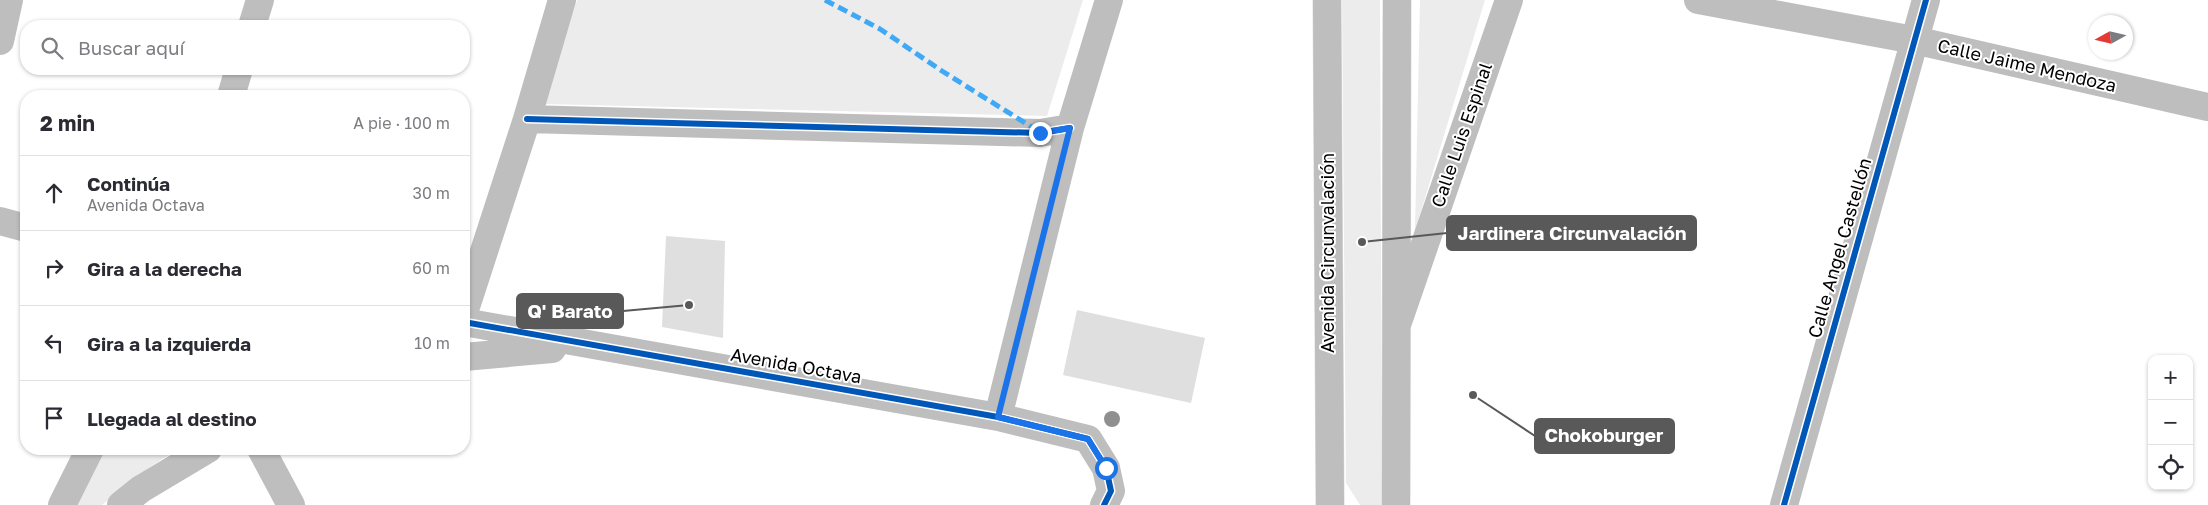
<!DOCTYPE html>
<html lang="es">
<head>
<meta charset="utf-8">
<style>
	:root { --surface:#fff; --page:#f7f7f7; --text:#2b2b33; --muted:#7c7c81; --line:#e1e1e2 }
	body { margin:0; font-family:"Golos Text",sans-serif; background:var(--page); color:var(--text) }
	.controls { position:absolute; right:15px; bottom:15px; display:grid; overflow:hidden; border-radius:10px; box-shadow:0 1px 4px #0004 }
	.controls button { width:45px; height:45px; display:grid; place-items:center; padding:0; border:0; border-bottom:1px solid var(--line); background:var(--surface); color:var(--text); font:25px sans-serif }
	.compass { position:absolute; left:2088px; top:15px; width:45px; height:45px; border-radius:50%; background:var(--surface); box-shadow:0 1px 4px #0004; rotate:262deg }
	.stop { position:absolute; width:15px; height:15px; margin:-11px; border:4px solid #1a73e8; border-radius:50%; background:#fff }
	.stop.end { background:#1a73e8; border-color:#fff; box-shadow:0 1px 5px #0008 }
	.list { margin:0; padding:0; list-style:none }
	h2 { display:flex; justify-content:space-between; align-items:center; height:65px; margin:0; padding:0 20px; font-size:21px }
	h2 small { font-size:16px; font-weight:400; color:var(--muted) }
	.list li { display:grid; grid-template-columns:32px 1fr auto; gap:15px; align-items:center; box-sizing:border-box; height:75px; padding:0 20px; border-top:1px solid var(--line) }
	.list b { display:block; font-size:19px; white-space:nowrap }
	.list p { margin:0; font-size:16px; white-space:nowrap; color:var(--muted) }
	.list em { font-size:16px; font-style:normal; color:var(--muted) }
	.icon { flex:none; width:28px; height:28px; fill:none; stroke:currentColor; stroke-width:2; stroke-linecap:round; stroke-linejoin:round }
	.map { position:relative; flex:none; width:2208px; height:505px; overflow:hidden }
	.search { position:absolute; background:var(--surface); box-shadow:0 1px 4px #0004; left:20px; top:20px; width:450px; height:55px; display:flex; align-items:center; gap:12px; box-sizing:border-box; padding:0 18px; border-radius:20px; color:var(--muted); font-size:19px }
	.panel { position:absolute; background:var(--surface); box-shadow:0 1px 4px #0004; left:20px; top:90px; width:450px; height:365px; border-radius:20px }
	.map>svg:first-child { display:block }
	.green { fill:#ececec }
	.building { fill:#dfdfdf }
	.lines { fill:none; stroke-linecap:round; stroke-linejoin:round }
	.major-casing { stroke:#dbdbdb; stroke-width:29 }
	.minor { stroke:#bebebe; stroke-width:28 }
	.major { stroke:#bebebe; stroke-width:28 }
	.quiet { stroke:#3fa9f5; stroke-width:5; stroke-dasharray:10 5; stroke-linecap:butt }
	.cycleway-casing { stroke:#fff; stroke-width:9 }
	.cycleway { stroke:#0057b8; stroke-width:6 }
	.tree { fill:#8f8f8f }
	.route { stroke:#1a73e8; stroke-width:6 }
	.labels { text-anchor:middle; stroke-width:4; stroke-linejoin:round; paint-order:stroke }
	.street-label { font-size:18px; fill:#000; stroke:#fff }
	.leader { fill:none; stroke:#595959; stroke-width:2 }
	.callout-dot { fill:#595959; stroke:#fff; stroke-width:2 }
	.callout { fill:#595959; stroke:#595959; stroke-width:2 }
	.callout-label { font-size:19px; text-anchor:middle; font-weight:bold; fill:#fff }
</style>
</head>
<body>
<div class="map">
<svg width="2208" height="505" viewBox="0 0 2208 505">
	<rect width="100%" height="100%" fill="#fff"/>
	<!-- green -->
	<path class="green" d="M577,0H1083L1047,116L544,104Z
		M1342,0H1380L1382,505H1360L1346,483Z
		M1420,0H1485L1415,231Z
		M104,449H178L139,474L102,505H77Z"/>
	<!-- building -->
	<path class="building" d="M666,236L725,241L723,338L662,327Z
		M1077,310L1205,338L1191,403L1063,375Z"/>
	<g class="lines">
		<!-- major casing -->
		<g class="major-casing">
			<path id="major" d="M1327,0L1330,505
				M1396,505L1397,0"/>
		</g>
		<!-- minor -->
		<path class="minor" d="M1698,0L1914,40L2208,107
			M252,26L260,0
			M0,41L9,0
			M231,96L239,69
			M527,119L1040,133L1070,128
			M0,221L26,228
			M464,313L527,119L562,0
			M464,322L998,417L1088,439L1106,468L1111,491L1104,505
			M1398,322L1509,0
			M464,357L552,349
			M998,417L1070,128L1109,0
			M261,449L291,505
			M62,505L90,449
			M121,505L141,489L208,449
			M1784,505L1926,0"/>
		<!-- major -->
		<use href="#major" class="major"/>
		<!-- quiet -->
		<path class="quiet" d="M825,0L880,29L942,71L1038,131"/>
		<!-- cycleway casing -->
		<g class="cycleway-casing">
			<path id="cycleway" d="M527,119L1040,133L1070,128
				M464,322L998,417L1088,439L1106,468L1111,491L1104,505
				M1784,505L1926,0"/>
		</g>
		<!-- cycleway -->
		<use href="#cycleway" class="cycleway"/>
	</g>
	<!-- trees -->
	<circle class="tree" cx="1112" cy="419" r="8"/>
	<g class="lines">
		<!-- route -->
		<path class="route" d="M1040,133L1070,128L998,417L1088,439L1106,468"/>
	</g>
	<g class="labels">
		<!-- street labels -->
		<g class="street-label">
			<text transform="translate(2027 66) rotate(13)" y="6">Calle Jaime Mendoza</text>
			<text transform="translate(1462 135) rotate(-71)" y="6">Calle Luis Espinal</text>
			<text transform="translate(1840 248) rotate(-74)" y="6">Calle Angel Castellón</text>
			<text transform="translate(1328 253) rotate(-90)" y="6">Avenida Circunvalación</text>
			<text transform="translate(796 366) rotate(10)" y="6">Avenida Octava</text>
		</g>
	</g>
	<!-- callouts -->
	<path class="leader" d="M1362 242L1447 233M689 305L623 311M1473 395L1535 436"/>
	<g class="callout-dot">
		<circle cx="1362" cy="242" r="5"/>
		<circle cx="689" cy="305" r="5"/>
		<circle cx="1473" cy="395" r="5"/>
	</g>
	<g class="callout">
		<rect x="1447" y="216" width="249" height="34" rx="5"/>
		<rect x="517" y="294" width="106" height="34" rx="5"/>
		<rect x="1535" y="419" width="139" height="34" rx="5"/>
	</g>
	<g class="callout-label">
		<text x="1572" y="240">Jardinera Circunvalación</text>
		<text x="570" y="318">Q' Barato</text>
		<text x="1604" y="442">Chokoburger</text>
	</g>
</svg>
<div class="controls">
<button>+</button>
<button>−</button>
<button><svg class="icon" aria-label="locate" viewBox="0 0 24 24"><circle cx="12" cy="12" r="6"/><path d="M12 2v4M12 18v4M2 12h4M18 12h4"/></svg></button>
</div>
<svg class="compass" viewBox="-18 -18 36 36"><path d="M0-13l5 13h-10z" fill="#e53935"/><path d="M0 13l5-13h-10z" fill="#7c7c81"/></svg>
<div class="stop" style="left:1106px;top:468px"></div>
<div class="stop end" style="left:1040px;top:133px"></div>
<div class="search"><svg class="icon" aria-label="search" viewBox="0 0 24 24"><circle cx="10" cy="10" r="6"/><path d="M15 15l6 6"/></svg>Buscar aquí</div>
<section class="panel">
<h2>2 min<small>A pie · 100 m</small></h2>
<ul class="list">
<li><svg class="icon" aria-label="ahead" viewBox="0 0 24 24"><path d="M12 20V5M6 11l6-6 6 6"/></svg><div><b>Continúa</b><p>Avenida Octava</p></div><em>30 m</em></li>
<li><svg class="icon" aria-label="right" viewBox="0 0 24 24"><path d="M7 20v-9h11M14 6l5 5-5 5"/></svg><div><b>Gira a la derecha</b></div><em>60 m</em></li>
<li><svg class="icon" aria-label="left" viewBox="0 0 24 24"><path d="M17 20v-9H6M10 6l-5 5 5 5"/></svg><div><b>Gira a la izquierda</b></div><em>10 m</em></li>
<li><svg class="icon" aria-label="arrive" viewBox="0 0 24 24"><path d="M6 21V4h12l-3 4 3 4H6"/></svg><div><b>Llegada al destino</b></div></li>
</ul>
</section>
</div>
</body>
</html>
